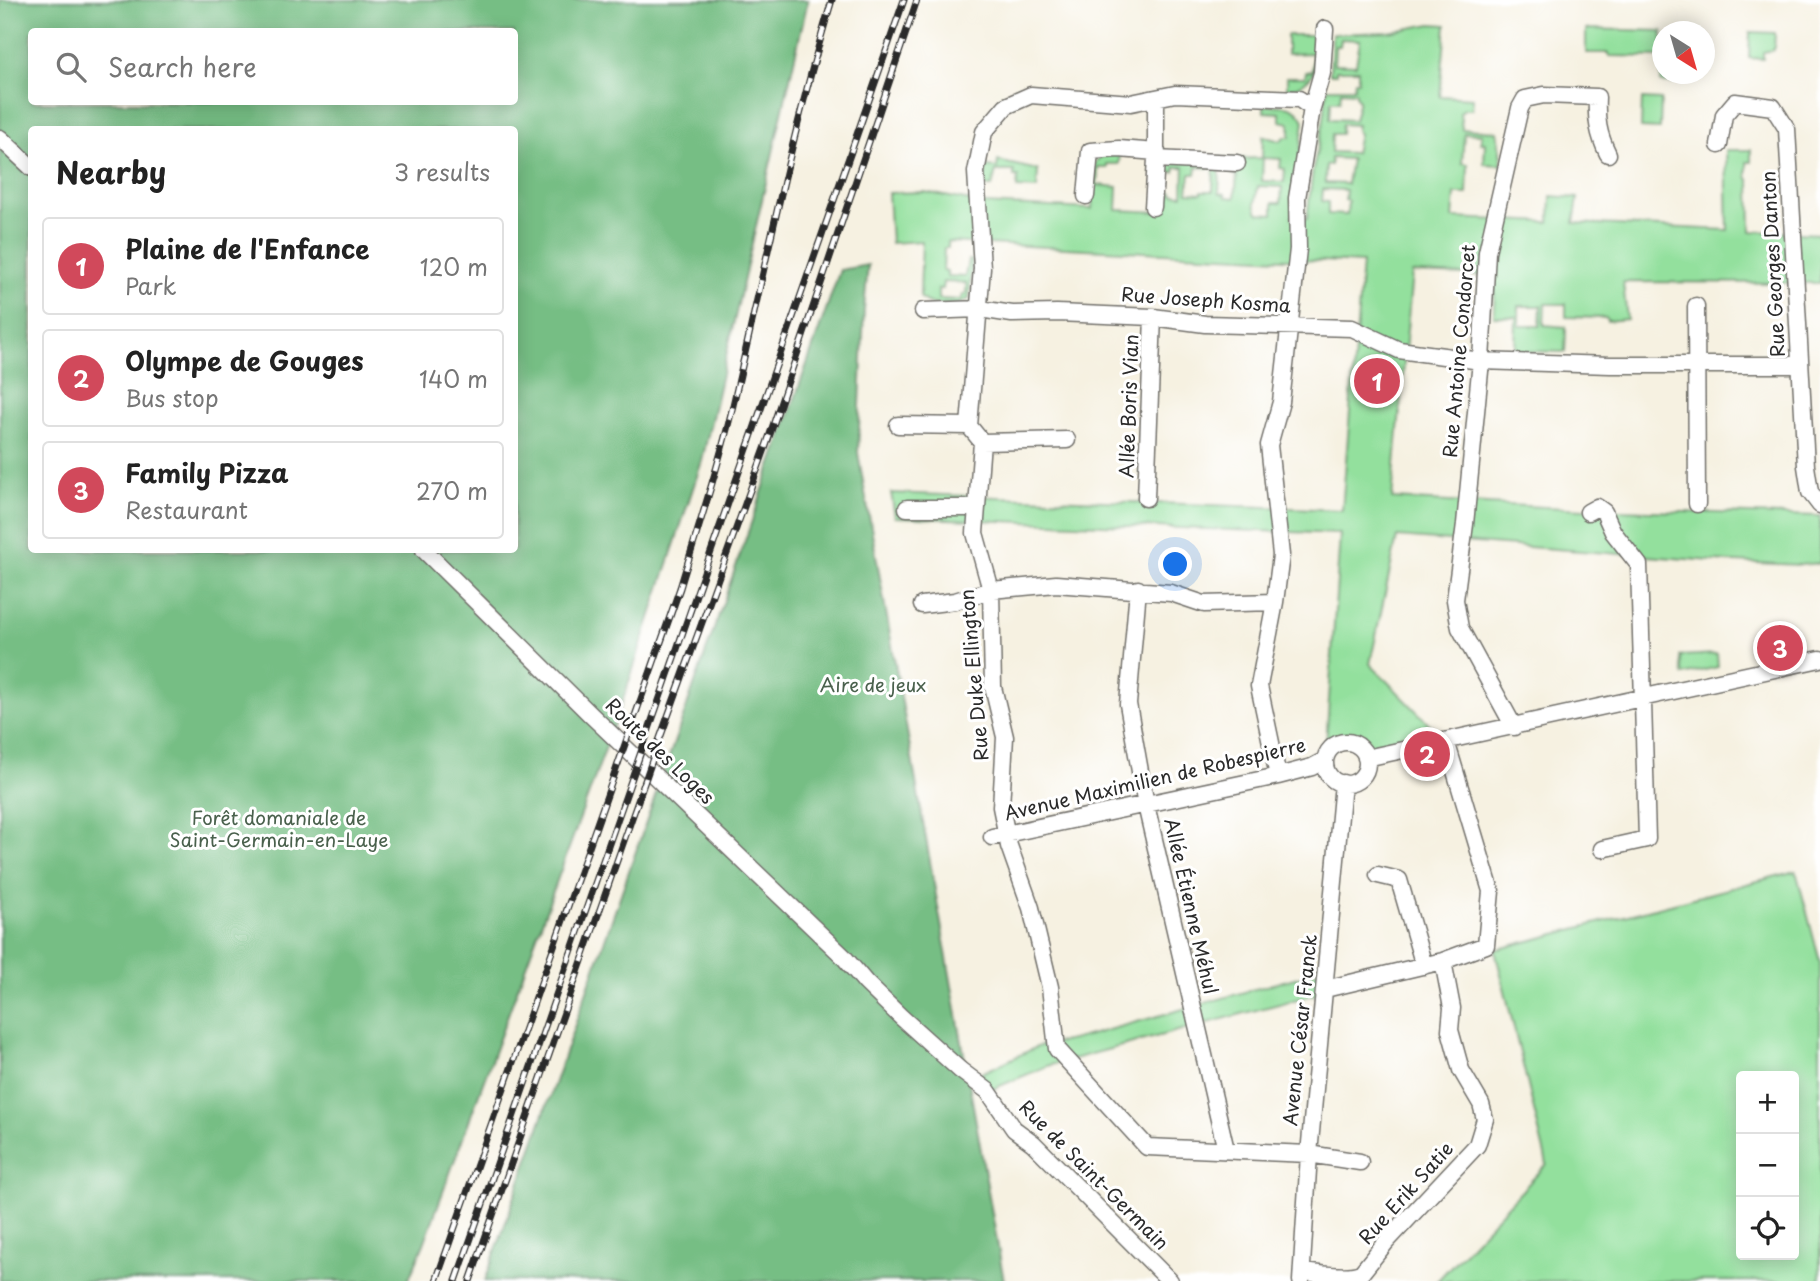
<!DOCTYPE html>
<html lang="en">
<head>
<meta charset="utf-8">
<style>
	:root { --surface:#fff; --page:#f6f6f6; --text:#222; --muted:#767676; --line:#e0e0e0; --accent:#d1495b }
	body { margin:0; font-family:"Playpen Sans",sans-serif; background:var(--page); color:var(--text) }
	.controls { position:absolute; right:21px; bottom:21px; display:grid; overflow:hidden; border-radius:7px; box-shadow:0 4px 18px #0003 }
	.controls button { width:63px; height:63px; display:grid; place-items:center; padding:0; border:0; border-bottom:2px solid var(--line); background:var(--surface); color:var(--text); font:35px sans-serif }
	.compass { position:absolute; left:1652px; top:21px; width:63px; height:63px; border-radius:50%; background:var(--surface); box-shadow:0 4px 18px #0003; rotate:143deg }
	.you { position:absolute; left:1176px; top:565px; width:24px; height:24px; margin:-18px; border:5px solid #fff; border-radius:50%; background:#1a73e8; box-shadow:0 0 0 10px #1a73e833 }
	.badge { display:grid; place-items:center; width:46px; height:46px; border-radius:50%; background:var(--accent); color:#fff; font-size:23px; font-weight:700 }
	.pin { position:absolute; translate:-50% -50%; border:4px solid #fff; box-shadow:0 2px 7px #0006 }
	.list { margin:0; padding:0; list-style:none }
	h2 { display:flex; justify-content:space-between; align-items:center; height:91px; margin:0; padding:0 28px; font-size:30px }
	h2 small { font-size:23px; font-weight:400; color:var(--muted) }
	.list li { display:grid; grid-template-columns:46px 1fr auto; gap:21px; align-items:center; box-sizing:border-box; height:98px; margin:0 14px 14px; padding:0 14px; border:2px solid var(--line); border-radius:7px }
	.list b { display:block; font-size:26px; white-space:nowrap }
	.list p { margin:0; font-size:23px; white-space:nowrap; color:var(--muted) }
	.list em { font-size:23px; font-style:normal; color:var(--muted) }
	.icon { flex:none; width:38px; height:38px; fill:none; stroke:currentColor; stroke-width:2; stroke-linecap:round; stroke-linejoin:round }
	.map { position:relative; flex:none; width:1820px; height:1281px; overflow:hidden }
	.search { position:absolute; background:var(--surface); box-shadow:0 4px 18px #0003; left:28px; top:28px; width:490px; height:77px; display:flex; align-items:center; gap:18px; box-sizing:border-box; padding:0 24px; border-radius:7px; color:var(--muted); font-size:26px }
	.panel { position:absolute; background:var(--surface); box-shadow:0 4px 18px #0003; left:28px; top:126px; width:490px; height:427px; border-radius:7px }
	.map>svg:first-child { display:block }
	.green { fill:#93e09d; stroke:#5f8664; stroke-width:2; fill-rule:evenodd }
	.forest { fill:#76be84; stroke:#507458; stroke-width:2; fill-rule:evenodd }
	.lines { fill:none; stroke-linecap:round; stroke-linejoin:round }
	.minor-casing { stroke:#72706b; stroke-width:19 }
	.minor { stroke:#fff; stroke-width:16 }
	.rail-casing { stroke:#2b2b2b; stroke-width:7 }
	.rail { stroke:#fff; stroke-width:4.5; stroke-dasharray:13; stroke-linecap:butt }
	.labels { text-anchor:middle; stroke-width:6; stroke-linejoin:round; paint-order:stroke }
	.street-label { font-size:19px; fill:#2b2b2b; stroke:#fff }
	.park-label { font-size:19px; fill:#4a614d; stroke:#fff }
</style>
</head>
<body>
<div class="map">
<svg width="1820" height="1281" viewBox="0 0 1820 1281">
	<rect width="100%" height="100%" fill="#fff"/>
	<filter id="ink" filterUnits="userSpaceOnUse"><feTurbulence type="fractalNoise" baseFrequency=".0143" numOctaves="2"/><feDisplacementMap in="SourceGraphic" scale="14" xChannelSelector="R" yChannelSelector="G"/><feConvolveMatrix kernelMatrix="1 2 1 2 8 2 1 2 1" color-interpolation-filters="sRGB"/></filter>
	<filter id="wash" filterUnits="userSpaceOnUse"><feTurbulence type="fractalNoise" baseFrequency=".00686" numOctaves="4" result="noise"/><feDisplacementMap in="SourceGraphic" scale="28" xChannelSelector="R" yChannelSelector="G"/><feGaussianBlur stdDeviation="1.57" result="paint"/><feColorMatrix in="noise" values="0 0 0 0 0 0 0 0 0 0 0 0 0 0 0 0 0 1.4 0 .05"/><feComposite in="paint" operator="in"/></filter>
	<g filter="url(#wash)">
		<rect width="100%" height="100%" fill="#f6f1e1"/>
		<!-- green -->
		<path class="green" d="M1431,24L1446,25L1440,96L1473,98L1472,109H1464L1460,113L1462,129L1497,131L1502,165L1484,164L1485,143H1481L1482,134L1464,133L1462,163L1468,164L1467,194H1455L1453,218L1550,222L1551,196L1578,198L1574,223L1728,230L1726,150H1751V162H1747V176L1750,182L1751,231L1820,234V283L1623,282L1627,319L1607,321L1606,318L1566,317V304H1545L1544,325L1566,327L1565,352L1515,351L1516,317L1494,316L1495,276L1412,273L1392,499L1584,509L1820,516V563L1800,565L1713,561L1397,537L1370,664L1446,741L1364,752C1351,737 1331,740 1325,760L1340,534L895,517L891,493L1342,510L1362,263L948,242V248H944L943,270L947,271V276L965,277L968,260H972L969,299C958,307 926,308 920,296L922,241L891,243L888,193L925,192L985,204L1092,209L1094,165L1101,155L1120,151L1119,164H1107V168H1098L1097,185L1118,187L1117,210L1160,212L1163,161L1262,158L1263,136L1280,141L1284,137H1290V123L1280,121V113L1264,112V106C1281,105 1296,103 1304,121L1292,218L1307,219L1313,169L1324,119L1327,88H1354L1355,81H1358V70H1336V74H1330L1332,34L1389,32ZM1341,39L1360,40L1356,65L1334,64L1335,46H1340ZM1341,91L1356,92V97L1359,100L1354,120L1330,119L1331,101H1340ZM1342,124L1357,125L1356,130L1359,134L1355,153L1331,152L1332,134H1341ZM1263,158L1281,159L1280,168L1285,169L1284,182L1262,181ZM1331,158L1351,159L1347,184L1325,183L1326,165H1331ZM1176,167H1184L1183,195L1172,194V192L1167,191V184H1163L1168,172H1175ZM1197,167L1214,168L1213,191H1202V193L1188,192L1190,174H1196ZM1220,169H1232V174L1237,175L1235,198L1226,197L1225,194L1219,193ZM1258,186L1282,187L1281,203H1273V214L1258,213L1255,204ZM1323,189L1346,190L1345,200L1348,201L1347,215L1328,214V202L1322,201ZM943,282L966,283V294L962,295L961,300L938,299V289H942ZM1519,306H1541L1540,326H1519Z
			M1586,29L1664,31L1662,32V74H1665V78H1675L1674,83H1661L1662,57L1609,56V53H1586Z
			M1750,32L1775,33L1774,50L1763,52V59L1749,58Z
			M1287,35H1320C1316,63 1320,82 1287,89V77H1305L1306,72L1312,71L1313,53L1287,54Z
			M1642,99L1661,100L1660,129L1641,128Z
			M998,161L1038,170L1037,189L1017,188L1018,177H1014V171H996L992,187H984L986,167L997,168Z
			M1717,654L1718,667L1683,675L1680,656Z
			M1796,871L1820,962V1281H1437L1547,1164L1495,950ZM1741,1076H1794V1255H1741Z
			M1327,969L1324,992L1047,1066L988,1091L971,1078L1039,1046L1072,1040Z"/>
		<!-- forest -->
		<path class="forest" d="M0,0H808L702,461L621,706L424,1244L408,1281H0ZM32,32H514V102H32ZM32,130H514V550H32Z
			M868,265L864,310L858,453L1004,1281H485L840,270Z"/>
	</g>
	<g filter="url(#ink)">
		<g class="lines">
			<!-- minor casing -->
			<g class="minor-casing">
				<path id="minor" d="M1156,98V159L1237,163
					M1312,108L1322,73L1325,29
					M0,138L32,168
					M1719,145L1724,115L1735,102L1773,107L1787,129L1806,466L1810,492L1820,505
					M1086,196L1090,151L1119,149L1157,152
					M1153,207L1156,159
					M1696,306L1697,504
					M923,311L980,309L1012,314L1057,313L1153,317L1205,324L1352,328L1399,350L1481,361L1610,365H1799
					M898,425L969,426
					M982,442L1067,440
					M1146,498L1153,317
					M907,508H977
					M1588,512L1597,507L1604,512L1613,532L1639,565L1647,839L1602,849
					M424,550L591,715L843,956L866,983L901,1017L960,1070L988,1091L1014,1129L1033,1143L1170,1281
					M1138,589L1128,704L1146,805L1226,1150
					M922,605L955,601L991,590L1056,584L1171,593L1204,604L1275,602
					M1514,727L1460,628L1455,600L1465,524L1481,361L1487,252L1520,108L1525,99L1544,95L1597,97C1596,119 1598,134 1608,154
					M1325 763a21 21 0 1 1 42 0a21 21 0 1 1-42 0Z
					M1366,758L1820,659
					M1278,776L1259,686L1275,602L1281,555L1269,445L1281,402L1298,249L1297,198L1312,108L1299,99L1175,94L1131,103L1031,95L1006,106L984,132L976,172L982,268L969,426L982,442L975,533L991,590L993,687L1005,737L1001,807L1009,846L1031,908L1050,987L1057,1049L1147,1147L1309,1154L1360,1162
					M992,837L1278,776L1312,767L1325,760
					M1378,875L1399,880L1424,966
					M1325,989L1443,961L1486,945L1491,891L1446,741
					M1302,1272C1317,1273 1350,1280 1362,1272L1386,1242L1477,1145L1485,1119L1481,1104L1461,1070L1450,1030L1452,1008L1443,961
					M1301,1281L1309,1154L1343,783"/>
			</g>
			<!-- minor -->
			<use href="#minor" class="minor"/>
			<!-- rail casing -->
			<g class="rail-casing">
				<path id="rail" d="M436,1281L680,588C700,522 722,456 737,388C767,258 793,128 832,0
					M456,1281L904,0
					M470,1281L655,752L766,446L917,0"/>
			</g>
			<!-- rail -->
			<use href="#rail" class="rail"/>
		</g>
	</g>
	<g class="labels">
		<!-- street labels -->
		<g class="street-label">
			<text transform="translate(1773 264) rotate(-93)" y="7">Rue Georges Danton</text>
			<text transform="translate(1206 300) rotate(4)" y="7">Rue Joseph Kosma</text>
			<text transform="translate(1459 351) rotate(-85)" y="7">Rue Antoine Condorcet</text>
			<text transform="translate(1129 406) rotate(-88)" y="7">Allée Boris Vian</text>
			<text transform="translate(974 675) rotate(-95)" y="7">Rue Duke Ellington</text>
			<text transform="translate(660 751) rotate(44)" y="7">Route des Loges</text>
			<text transform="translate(1155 779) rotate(-13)" y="7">Avenue Maximilien de Robespierre</text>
			<text transform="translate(1191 906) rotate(77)" y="7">Allée Étienne Méhul</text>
			<text transform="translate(1300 1030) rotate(-84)" y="7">Avenue César Franck</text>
			<text transform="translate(1094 1175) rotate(45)" y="7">Rue de Saint-Germain</text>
			<text transform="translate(1406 1193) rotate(-48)" y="7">Rue Erik Satie</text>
		</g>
		<!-- park labels -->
		<g class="park-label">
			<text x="873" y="692">Aire de jeux</text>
			<text x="279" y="825">Forêt domaniale de<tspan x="279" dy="22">Saint-Germain-en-Laye</tspan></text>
		</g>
	</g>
</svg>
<div class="controls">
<button>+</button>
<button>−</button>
<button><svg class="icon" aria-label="locate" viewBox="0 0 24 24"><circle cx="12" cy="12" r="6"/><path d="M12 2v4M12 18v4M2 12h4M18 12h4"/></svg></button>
</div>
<svg class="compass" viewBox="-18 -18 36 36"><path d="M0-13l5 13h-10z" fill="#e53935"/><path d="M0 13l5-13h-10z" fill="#767676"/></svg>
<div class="you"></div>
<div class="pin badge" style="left:1377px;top:381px">1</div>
<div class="pin badge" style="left:1427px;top:754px">2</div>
<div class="pin badge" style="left:1780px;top:648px">3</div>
<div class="search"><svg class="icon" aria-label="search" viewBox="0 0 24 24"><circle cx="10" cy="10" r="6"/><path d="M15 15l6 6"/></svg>Search here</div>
<section class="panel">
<h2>Nearby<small>3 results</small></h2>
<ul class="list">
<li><span class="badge">1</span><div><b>Plaine de l'Enfance</b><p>Park</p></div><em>120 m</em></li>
<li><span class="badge">2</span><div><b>Olympe de Gouges</b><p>Bus stop</p></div><em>140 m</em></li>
<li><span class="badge">3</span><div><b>Family Pizza</b><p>Restaurant</p></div><em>270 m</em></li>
</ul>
</section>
</div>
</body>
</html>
